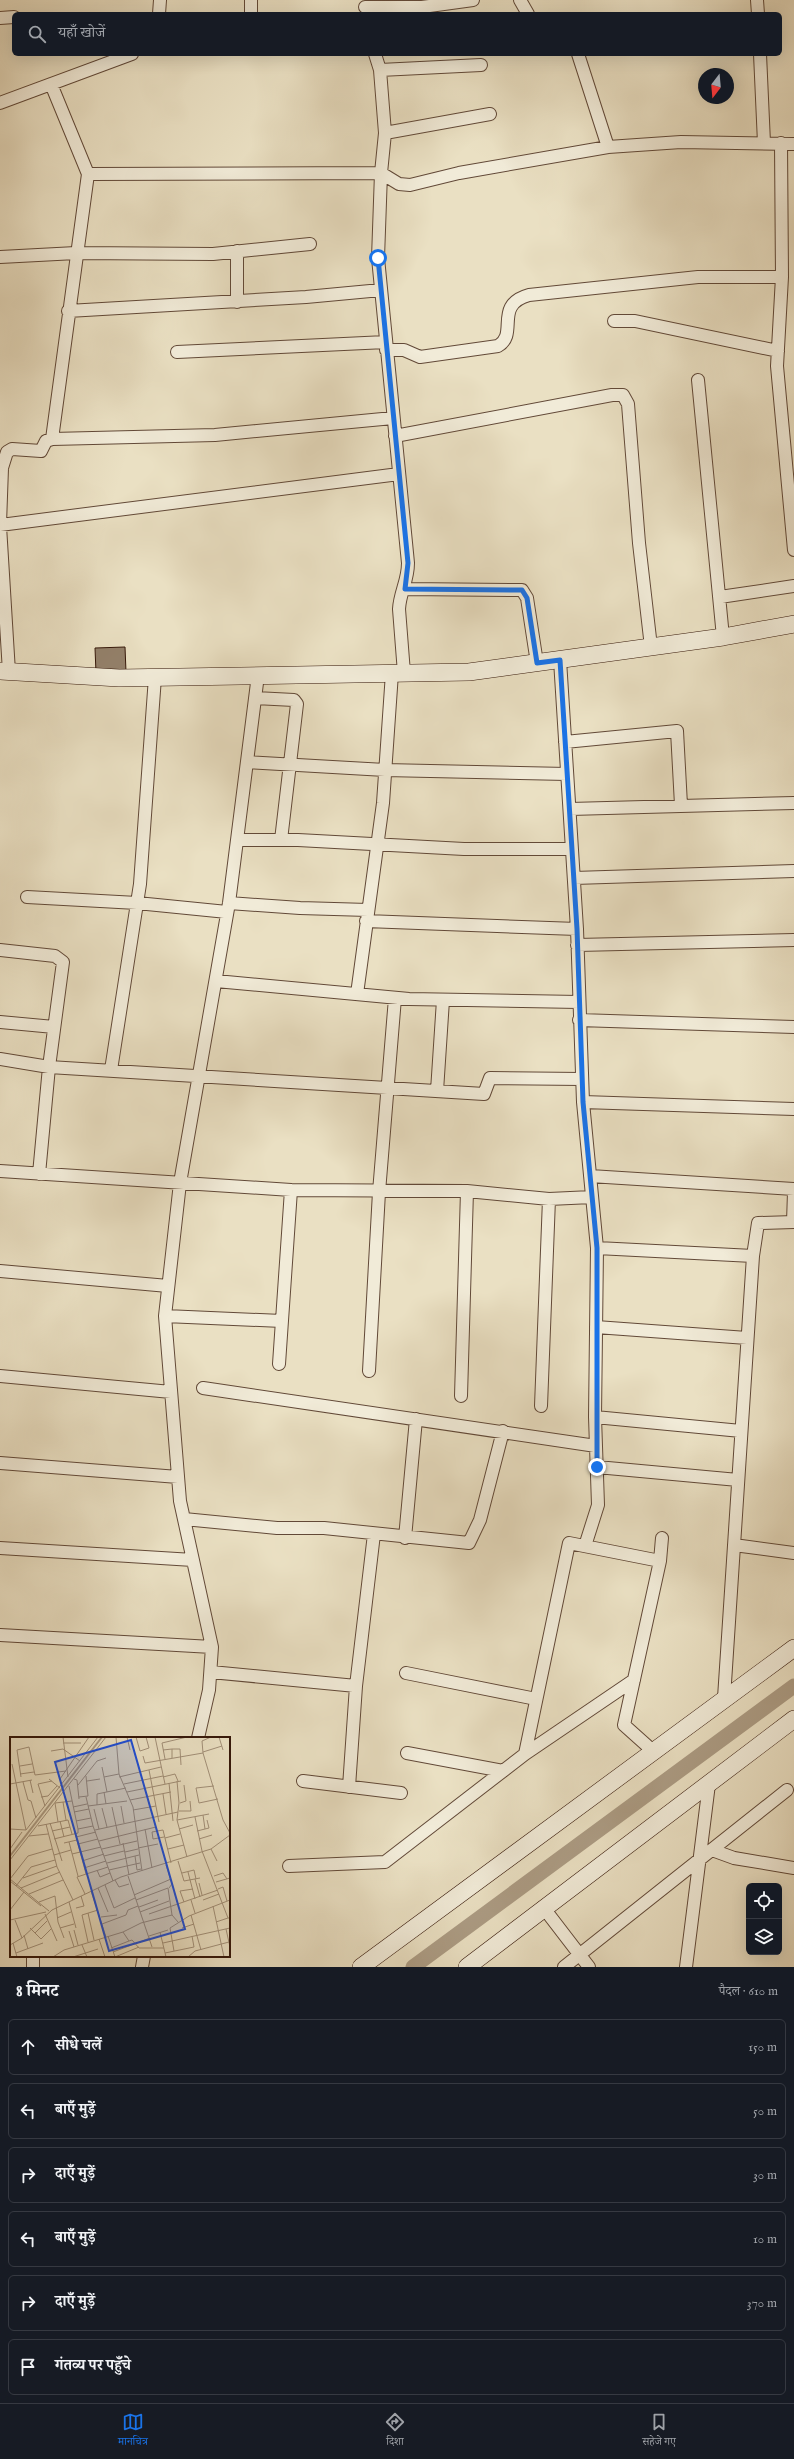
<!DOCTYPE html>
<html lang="hi">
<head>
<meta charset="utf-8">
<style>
	:root { --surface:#171b24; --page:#20242c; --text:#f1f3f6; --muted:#9ea1a6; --line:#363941; --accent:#1a73e8 }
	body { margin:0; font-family:"IM FELL English","Noto Serif Devanagari",serif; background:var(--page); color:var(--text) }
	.controls { position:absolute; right:12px; bottom:12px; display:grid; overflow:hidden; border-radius:6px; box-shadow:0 4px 16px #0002 }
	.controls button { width:36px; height:36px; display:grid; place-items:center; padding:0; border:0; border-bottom:1px solid var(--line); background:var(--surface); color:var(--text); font:20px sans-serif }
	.compass { position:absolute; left:698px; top:68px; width:36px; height:36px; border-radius:50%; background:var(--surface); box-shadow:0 4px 16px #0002; rotate:196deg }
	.stop { position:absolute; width:12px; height:12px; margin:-9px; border:3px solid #1a73e8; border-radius:50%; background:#fff }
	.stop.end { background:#1a73e8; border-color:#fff; box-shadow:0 1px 4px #0008 }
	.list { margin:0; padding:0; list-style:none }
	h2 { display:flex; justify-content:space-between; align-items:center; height:52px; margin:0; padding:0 16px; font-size:17px }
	h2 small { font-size:13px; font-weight:400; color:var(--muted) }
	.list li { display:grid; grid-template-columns:26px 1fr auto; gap:12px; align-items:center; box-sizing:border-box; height:56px; margin:0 8px 8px; padding:0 8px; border:1px solid var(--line); border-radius:6px }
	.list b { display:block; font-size:15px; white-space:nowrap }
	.list em { font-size:13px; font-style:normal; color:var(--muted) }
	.icon { flex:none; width:22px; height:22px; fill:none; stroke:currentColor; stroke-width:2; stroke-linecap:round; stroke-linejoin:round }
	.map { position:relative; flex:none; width:794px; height:1967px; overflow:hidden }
	.search { position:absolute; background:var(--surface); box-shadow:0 4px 16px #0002; left:12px; right:12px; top:12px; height:44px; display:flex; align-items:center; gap:10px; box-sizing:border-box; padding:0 14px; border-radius:6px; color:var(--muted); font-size:15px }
	.sheet { height:436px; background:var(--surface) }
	nav { display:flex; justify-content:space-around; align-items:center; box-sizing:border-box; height:56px; border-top:1px solid var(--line); background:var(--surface); font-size:11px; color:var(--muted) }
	nav a { display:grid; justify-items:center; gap:2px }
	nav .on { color:var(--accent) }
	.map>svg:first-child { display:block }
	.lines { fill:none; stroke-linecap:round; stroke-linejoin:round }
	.canal { stroke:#ac9c84; stroke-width:15 }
	.building { fill:#93806a; stroke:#351709 }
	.street-casing { stroke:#624938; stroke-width:14 }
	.secondary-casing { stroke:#351709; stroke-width:18 }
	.street { stroke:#f1ebd8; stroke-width:12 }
	.secondary { stroke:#f1ebd8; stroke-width:17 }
	.route { stroke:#1a73e8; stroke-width:5 }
	.inset-river { fill:none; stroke:#ac9c84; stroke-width:2 }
	.inset-road { fill:none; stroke:#a29079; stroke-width:1 }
	.view { fill:#1d4ed8; fill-opacity:0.15; stroke:#1d4ed8; stroke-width:2 }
	.inset-edge { fill:none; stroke:#351709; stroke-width:2 }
</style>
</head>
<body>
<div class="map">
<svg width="794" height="1967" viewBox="0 0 794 1967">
	<rect width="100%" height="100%" fill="#eae0c3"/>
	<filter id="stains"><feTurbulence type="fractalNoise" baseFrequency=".005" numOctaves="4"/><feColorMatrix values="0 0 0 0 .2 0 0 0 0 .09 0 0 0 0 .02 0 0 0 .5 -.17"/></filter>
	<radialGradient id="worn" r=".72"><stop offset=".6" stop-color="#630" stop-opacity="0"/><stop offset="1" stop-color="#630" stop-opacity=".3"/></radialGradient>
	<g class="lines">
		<!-- canal -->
		<path class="canal" d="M413,1967L794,1686"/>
	</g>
	<!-- building -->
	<path class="building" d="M125,647L126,672L96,673L95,648Z"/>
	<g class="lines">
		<!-- street casing -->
		<g class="street-casing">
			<path id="street" d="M251,0V14
				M520,0L528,14
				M757,0L758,14
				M365,7H422L473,0
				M159,14L160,0
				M0,18L14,17
				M375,54L380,70L385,133L381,173L378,258L408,563C408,581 400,592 399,609L404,673
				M578,54L608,147L681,142L794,144
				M760,54L764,143
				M380,70L481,65
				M51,84L88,174L381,173L399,184L410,185L459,173L608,147
				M0,103L132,54
				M385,133L490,114
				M781,143L782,277L777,366L794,550
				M88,174L52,439L215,435L393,418
				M237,251V302
				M0,257L76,253L213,254L310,244
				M68,311L306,297L381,290
				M614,321H635L778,351
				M386,350H404L420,357L498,346C519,334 493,305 529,295L698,277H782
				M177,352L386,342
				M698,380L723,637
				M395,436L612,395H623L628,404L639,543L651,647
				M0,524L2,468L7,452L12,449L41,451L46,441L52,439
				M0,525L399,474
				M0,526L9,672
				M405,589L522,590L527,598L537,663
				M720,597L794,586
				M560,660L577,929L583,1102L597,1248L595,1417L598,1505L585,1546
				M255,698L294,700L297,704L281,840
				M565,742L677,731L681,805
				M247,762L385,770L567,774
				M570,809L794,803
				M237,840H298L464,849H572
				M574,878L794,871
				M27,897L137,903L227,912
				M229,903L300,908L368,910
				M366,921L577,929
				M577,945L794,940
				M0,950L55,956L63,962L49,1067L39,1174
				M216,981L409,999L579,1002
				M357,994L383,803L392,673
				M579,1020L794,1027
				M0,1022L54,1027
				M0,1059L49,1067L484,1094L490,1078L582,1079
				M111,1070L140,884L155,677
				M437,1091L443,1000
				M583,1102L794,1109
				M0,1171L291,1190L467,1191L549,1199L592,1197
				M590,1176L794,1189
				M793,1222L794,1192
				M597,1248L753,1256L724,1698
				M753,1256L758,1223L794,1222
				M0,1271L168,1286
				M165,1316L282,1321
				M596,1327L747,1338
				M279,1364L291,1190
				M369,1371L379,1192L395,998
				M0,1376L171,1392
				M203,1388L596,1446
				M461,1396L467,1191
				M541,1406L549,1199
				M595,1417L741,1431
				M0,1463L178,1477
				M597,1467L738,1480
				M184,1519L277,1528H324L469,1543L480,1520L503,1431
				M405,1538L416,1419
				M734,1545L794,1553
				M0,1548L193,1560
				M0,1635L212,1647
				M211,1672L356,1686
				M406,1673L536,1699
				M198,1738L209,1690L212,1647L180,1501L165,1316L180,1183L229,903L258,675
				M653,1751L624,1725L660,1561L662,1538
				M407,1753L503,1771
				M525,1754L569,1543L660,1561
				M303,1781L401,1793
				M349,1787L356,1686L374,1534
				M712,1850L734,1858L794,1868
				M289,1866L385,1862L525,1754L634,1680
				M543,1907L589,1967
				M33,1967V1956
				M142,1967L144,1956
				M564,1967L787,1790
				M686,1967L709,1784"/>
		</g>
		<!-- secondary casing -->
		<g class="secondary-casing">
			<path id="secondary" d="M0,671L119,678L469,672L723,637L794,624
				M361,1967L794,1648
				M467,1967L794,1719"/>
		</g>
		<!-- street -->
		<use href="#street" class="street"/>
		<!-- secondary -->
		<use href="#secondary" class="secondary"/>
	</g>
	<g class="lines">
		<!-- route -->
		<path class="route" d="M378,258L408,563L405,589L522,590L527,598L537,663L560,660L577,929L583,1102L597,1248V1467"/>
	</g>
	<!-- overview -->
	<g transform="translate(10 1737)">
		<rect width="220" height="220" fill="#eae0c3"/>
		<path class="inset-river" d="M0,119L92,0"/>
		<path class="inset-road" d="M53,0L58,40M106,0L109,37L123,70L132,134M117,0L120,13M126,0L130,14L139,11L136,0M145,0L155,47M201,0L192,4L193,16L213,83L220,96M209,0L213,13M53,6H71M162,12H170L171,28M153,13L162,12V21M41,14L53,12L70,24M193,15L212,9M133,19L135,26L193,16M155,22L152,6L177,0M2,27L16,93M10,29L22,27M92,30L97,55M139,33L149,85M10,37L24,35M11,40L7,13L19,10L25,38L56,34M94,40L109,37M109,40L151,30M153,40L165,37L168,44M39,42L50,51M50,42L79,0M64,42L67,43L69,62M20,43L23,56M77,44L90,42M167,44L169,66L167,83L177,120M13,45L18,63L21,64L26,81M159,46L163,84M0,47L22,43M114,47L153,39M68,48L87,24L96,21M59,49L68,92L83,89M204,49L186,51L189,66L208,62M94,55L96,67M117,55L171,44M153,57L156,77M31,60L38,59L47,49M69,60L78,59L76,39M76,60L83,89L103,144M120,63L161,55M53,65L56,83M170,66L176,64L174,48M87,68V57L116,51M35,69L28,47L42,44M78,69L117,64M111,69L114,86M63,70L77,67M102,70L110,107M92,71L97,90M84,72L89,92M123,73L146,69M169,74H181L180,64M64,75L79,72M193,78L195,92M185,80L192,114L218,181H220M167,83L199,77M50,84L54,100M66,84L81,81M48,85L45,66L62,64M40,86L52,124M36,87L47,130L63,163M28,89L58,83L62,97M0,92L16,93L88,0M135,92L142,131M169,92L183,88M85,93L168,75M42,94L60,90M187,94L199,91L197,83M142,95L153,93L161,126M142,95L143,102L154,100M65,96L76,137M19,99L38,97M66,100L86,95M155,101L170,97M44,102L68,96V92M189,102L202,98M89,104L146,90M59,105L68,139M54,106L67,103M113,106L119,138M68,107L88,102M128,111L148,107M0,112L12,95M92,112L127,104M158,112L174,108M201,112L207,124M115,115L128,112M62,117L91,110M44,118L61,113M94,119L114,114M125,119L127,133L131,132M0,123L96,0M72,124L94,117M168,124L174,144L190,141M97,126L129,118M156,128L162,147L159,151M74,131L96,124M87,133L90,140L100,136M99,133L130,126M178,135L185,162M172,136L184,133L186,142M118,139L142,210M204,139L213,136L217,142M13,141L47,129M185,142L190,160M105,143L109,150L119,147M0,144L31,169M206,145L220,141M189,146L192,158M95,148L104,171L125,161M6,149L21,130L45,123M11,151L50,135M88,151L98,175M208,152L213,150L217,164M81,154L96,200M19,157L53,143M75,157L67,140L98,130M124,158L161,142M126,163L158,151L162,178M181,163L185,176M193,163L209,157M29,165L45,159L48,185L54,201M59,165L66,191M174,165L170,154L183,152M203,169L214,220M129,170L148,163M66,171L74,169L71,159M0,173L14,155M39,174L0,142L18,119L42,112M130,175L159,164M78,176L84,203M35,177L47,204M139,177L208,153M181,178L191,213M91,180L107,178M47,181L61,175M0,183L36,175M5,183L12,201M206,185L218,181M92,187L116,178L118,173L128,169M20,191L31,202L41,192M50,191L64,187M172,191L184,187M216,192L220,210M64,193L68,208M59,194L64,210M113,195L131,186L162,178L168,185M150,195L156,220M25,196L37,184M14,198L18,212M98,199L105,220M139,199L158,193M89,202L95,220M78,205L72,178L88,173M3,206L7,220M153,206L220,191M0,208L12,201L42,173L111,140L201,112L220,98M72,208L77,220M101,211L119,204M164,214L160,191L179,179L220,163M103,215L140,201M6,216L33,206M155,216L184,210L182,199M43,220L54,213L113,195L119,204L122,203L129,211H154M63,220L88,212M105,220L129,210M178,220L185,214L219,205"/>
		<path class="view" d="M121,3L175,192L99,214L45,25Z"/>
		<rect width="220" height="220" class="inset-edge"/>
	</g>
	<rect width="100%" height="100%" filter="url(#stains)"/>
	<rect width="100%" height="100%" fill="url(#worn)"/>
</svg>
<div class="controls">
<button><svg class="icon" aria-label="locate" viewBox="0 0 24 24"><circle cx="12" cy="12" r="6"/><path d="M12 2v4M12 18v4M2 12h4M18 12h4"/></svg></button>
<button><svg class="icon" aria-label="layers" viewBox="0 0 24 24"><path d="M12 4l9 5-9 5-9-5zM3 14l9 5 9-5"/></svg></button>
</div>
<svg class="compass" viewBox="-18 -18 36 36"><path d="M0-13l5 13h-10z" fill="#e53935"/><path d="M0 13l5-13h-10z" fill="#9ea1a6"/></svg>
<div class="stop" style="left:378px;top:258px"></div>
<div class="stop end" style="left:597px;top:1467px"></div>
<div class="search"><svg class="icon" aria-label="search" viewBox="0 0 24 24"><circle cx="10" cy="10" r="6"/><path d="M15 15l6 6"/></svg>यहाँ खोजें</div>
</div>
<section class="sheet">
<h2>8 मिनट<small>पैदल · 610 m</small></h2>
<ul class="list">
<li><svg class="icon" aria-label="ahead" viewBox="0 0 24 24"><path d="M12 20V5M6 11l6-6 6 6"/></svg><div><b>सीधे चलें</b></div><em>150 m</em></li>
<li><svg class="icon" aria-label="left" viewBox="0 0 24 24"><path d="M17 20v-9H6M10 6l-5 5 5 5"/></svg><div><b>बाएँ मुड़ें</b></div><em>50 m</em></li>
<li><svg class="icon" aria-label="right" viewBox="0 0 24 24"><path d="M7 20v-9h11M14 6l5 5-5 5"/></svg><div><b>दाएँ मुड़ें</b></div><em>30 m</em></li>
<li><svg class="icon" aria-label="left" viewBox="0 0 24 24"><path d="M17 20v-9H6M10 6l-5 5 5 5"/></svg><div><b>बाएँ मुड़ें</b></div><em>10 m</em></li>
<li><svg class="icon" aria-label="right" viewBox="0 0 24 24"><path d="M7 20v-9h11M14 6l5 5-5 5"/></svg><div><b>दाएँ मुड़ें</b></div><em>370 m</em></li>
<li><svg class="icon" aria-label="arrive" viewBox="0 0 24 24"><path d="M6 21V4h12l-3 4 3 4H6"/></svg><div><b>गंतव्य पर पहुँचे</b></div></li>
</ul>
</section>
<nav>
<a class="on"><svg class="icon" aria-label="map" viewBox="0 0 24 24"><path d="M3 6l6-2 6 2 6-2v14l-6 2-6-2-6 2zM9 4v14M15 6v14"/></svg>मानचित्र</a>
<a><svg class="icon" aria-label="directions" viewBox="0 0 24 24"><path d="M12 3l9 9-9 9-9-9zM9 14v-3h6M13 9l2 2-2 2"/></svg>दिशा</a>
<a><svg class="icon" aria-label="saved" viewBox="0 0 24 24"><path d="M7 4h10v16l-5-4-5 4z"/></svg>सहेजे गए</a>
</nav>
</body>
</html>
